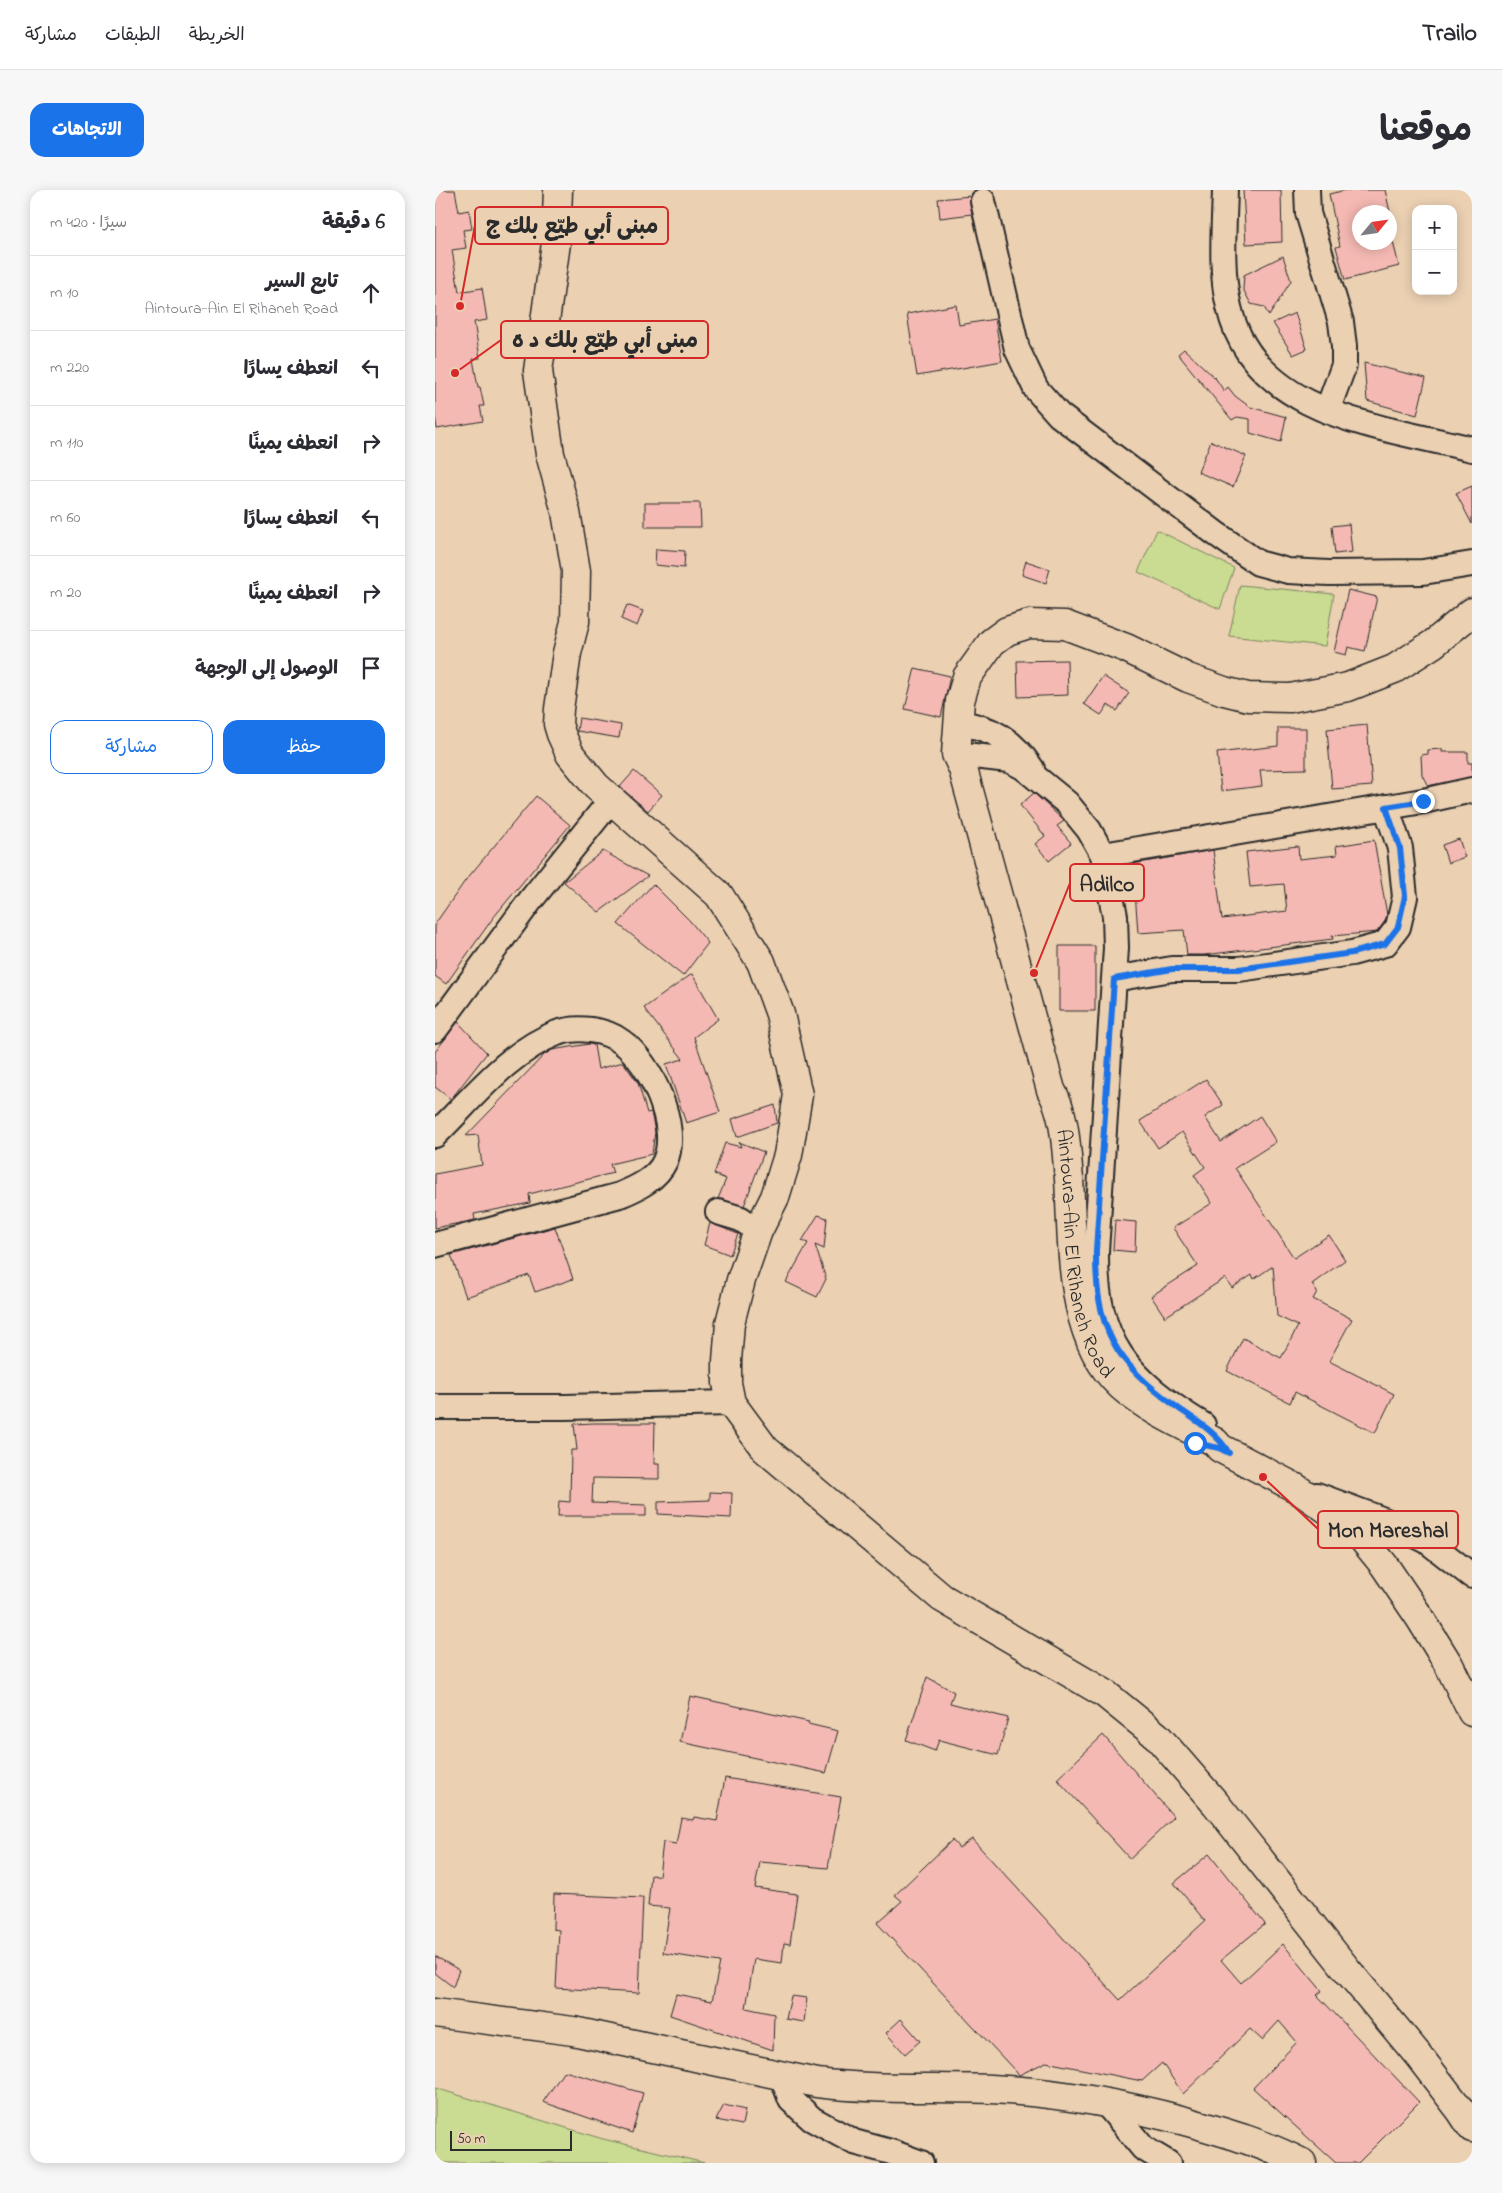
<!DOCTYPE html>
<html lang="ar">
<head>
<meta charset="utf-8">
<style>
	:root { --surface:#fff; --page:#f7f7f7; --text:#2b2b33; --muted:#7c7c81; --line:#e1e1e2; --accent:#1a73e8 }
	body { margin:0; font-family:"Indie Flower","Playpen Sans Arabic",sans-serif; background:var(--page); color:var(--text); direction:rtl }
	.controls { position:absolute; right:15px; top:15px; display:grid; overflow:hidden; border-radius:10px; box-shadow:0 2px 12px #0003 }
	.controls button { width:45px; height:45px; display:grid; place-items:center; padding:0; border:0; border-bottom:1px solid var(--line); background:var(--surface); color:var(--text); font:25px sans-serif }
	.compass { position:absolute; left:917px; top:15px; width:45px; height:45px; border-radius:50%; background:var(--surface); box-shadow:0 2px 12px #0003; rotate:61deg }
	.scale { position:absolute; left:15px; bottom:12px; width:122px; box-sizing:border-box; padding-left:5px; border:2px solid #2b2b2b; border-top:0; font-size:14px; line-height:18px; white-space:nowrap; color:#2b2b2b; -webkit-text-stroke:4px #ebd0b2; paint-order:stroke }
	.stop { position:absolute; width:15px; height:15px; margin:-11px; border:4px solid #1a73e8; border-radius:50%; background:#fff }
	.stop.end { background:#1a73e8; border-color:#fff; box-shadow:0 1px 5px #0008 }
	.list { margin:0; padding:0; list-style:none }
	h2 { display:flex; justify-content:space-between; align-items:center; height:65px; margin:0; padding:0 20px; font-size:21px }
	h2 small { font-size:16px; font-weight:400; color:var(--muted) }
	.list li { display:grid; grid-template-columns:32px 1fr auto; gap:15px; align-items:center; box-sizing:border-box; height:75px; padding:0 20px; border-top:1px solid var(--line) }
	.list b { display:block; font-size:19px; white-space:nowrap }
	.list p { margin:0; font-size:16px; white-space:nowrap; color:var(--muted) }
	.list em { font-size:16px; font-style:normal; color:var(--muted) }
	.actions { display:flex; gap:10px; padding:15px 20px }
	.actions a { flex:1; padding:11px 0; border:1px solid var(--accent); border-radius:15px; text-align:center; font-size:18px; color:var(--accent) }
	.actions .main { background:var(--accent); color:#fff }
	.icon { flex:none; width:28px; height:28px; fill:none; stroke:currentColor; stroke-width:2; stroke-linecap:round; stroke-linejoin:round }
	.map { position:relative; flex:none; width:1037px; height:1973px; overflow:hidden; direction:ltr; border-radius:15px }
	header { display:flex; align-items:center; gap:30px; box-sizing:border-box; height:70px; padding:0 25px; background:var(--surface); border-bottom:1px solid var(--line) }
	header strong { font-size:24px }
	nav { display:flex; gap:28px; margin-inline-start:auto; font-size:18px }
	.intro { display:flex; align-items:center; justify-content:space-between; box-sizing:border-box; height:120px; padding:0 30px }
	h1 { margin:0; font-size:35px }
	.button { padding:12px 22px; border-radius:15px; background:var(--accent); color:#fff; font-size:18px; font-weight:700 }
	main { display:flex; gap:30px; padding:0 30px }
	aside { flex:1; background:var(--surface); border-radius:15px; box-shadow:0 2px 12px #0003 }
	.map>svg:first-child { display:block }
	.green { fill:#c9dc91; stroke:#7a845e }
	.building { fill:#f5b9b3; stroke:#2b2b2b }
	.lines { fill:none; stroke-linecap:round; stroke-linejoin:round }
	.minor-casing { stroke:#2b2b2b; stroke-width:28 }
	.major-casing { stroke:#2b2b2b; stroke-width:31 }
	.minor { stroke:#ebd0b2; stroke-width:24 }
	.major { stroke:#ebd0b2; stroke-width:28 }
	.route { stroke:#1a73e8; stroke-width:6 }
	.labels { text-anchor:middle; stroke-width:4; stroke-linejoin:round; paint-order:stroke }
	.street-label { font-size:21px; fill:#2b2b2b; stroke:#ebd0b2 }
	.leader { fill:none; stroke:#d62828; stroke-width:2 }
	.callout-dot { fill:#d62828; stroke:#ebd0b2; stroke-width:2 }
	.callout { fill:#ebd0b2; stroke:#d62828; stroke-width:2 }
	.callout-label { font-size:22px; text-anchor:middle; font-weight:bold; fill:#2b2b2b }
</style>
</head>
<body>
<header>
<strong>Trailo</strong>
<nav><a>الخريطة</a><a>الطبقات</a><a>مشاركة</a></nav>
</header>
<div class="intro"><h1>موقعنا</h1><a class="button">الاتجاهات</a></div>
<main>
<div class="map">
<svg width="1037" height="1973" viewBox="0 0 1037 1973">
	<rect width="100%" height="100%" fill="#ebd0b2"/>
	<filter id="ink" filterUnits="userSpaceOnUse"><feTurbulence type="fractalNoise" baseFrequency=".02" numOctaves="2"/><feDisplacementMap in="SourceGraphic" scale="10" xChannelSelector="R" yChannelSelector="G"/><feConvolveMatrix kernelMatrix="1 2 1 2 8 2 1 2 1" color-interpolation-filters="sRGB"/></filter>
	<g filter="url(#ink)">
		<!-- green -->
		<path class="green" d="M722,340L799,378L785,419L703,382Z
			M805,395L899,404L890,456L794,446Z
			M0,1898L168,1949L270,1973H0Z"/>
		<!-- building -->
		<path class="building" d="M0,0H20L24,22L34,20L37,39L28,40L31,58L17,60L24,102L47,98L52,130L39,132L45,168L38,169L43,197H45L49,216H45L48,231L2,239L0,225Z
			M808,0H846L847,52L811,54Z
			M911,0H950L955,22H924V52H958L964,76L910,90L901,57L905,56L894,4Z
			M536,6L537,24L505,28L503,9Z
			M848,66L856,91L834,126L829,117L816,114L808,99L809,85Z
			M521,115L524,135L560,129L567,171L482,186L472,124Z
			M860,123L872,159L858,165L838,133Z
			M749,159L781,189L789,201L793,197L800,206L815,217L851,227L846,252L815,243V229L802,227L797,230L743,164Z
			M929,173L991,188L982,225L932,211Z
			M776,251L811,266L798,297L763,282Z
			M1037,296V334L1021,303Z
			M210,313H265L266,337H210Z
			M914,334L917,362L900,364L897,336Z
			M221,359L250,361L249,378L220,375Z
			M591,371L615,379L611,393L587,385Z
			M913,400L942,407L930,461L913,457L911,465L899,462Z
			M192,415L208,421L202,436L186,429Z
			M632,470L633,505L583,507L582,471Z
			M480,478L515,486L506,527L470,519Z
			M668,486L694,503L682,521L673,515L666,525L649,514Z
			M144,528L186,535L184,548L142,541Z
			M932,535L937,596L897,599L892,539Z
			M843,538H871V579L825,580L827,596L786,601L782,563L843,556Z
			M1007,559V562H1033V573H1037V587L993,596L987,585L986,565L993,564V560Z
			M199,581L227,605L213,621L185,597Z
			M599,603L629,631L622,636L636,653L614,671L600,654L610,646L585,615Z
			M101,606L135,635L58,728L11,794L0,786V734L30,691Z
			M1024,649L1030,667L1013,673L1007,655Z
			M939,650L952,725L950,731L942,742L897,746L898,749L769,765H752L749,740L703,743L698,674L778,660L787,729L852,721L849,694L815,697L811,662L863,656L864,669L902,665L901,656Z
			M168,661L213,686L164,722L129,692Z
			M218,694L255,731L273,753L248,786L183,734Z
			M624,756H660V821H624Z
			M257,784L283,829L259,847L285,922L251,933L231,874L248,869L209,818Z
			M23,832L52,863L16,909L0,897V862Z
			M154,854L159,855L163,879L188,872L203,893L212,923L216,922L220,942L217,964L175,974L178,983L94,1004L95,1013L39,1024L40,1030L0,1038V984L47,975L43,945L31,946L109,865L117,860Z
			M771,889L788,915L770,927L786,952L825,926L841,952L800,978L859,1068L894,1045L910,1070L877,1094L882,1102L878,1109L917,1129L894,1171L959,1204L940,1243L860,1202L855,1213L792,1181L808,1148L846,1168L863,1136L842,1126L838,1076L819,1089L817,1085L797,1098L790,1088L730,1127L716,1106L763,1076L738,1038L777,1013L759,985L770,977L747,942L723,958L705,931Z
			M340,915L342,933L302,947L297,929Z
			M304,952L329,962L309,1016L283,1009L291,989L279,984L290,953L306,957Z
			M383,1025L392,1028L389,1059L380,1055L391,1089L382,1107L351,1092L373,1053L367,1051Z
			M680,1030L701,1032L700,1062L678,1060Z
			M275,1033L303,1044L295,1065L269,1055Z
			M120,1037L138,1089L100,1102L94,1085L31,1107L16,1065Z
			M159,1233H220L219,1274H224V1289L158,1288L157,1313L211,1315V1326H123L124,1311L135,1312L136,1260H142L139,1234Z
			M275,1302L297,1303L296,1328L223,1324V1312L275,1310Z
			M492,1487L519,1502L515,1513L573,1528L563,1565L504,1550L500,1561L471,1550Z
			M255,1506L374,1532L373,1534L403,1541L391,1583L245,1552Z
			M668,1545L739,1627L695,1669L622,1589Z
			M290,1588L406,1607L393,1678L325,1672L320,1698L362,1704L355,1754L349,1753L347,1773L319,1769L311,1818L339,1824L338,1860L235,1825L241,1804L277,1811L285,1772L228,1763L235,1718L213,1716L216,1685L224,1686L228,1652L241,1654L246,1628L258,1630L259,1627L282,1631Z
			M537,1649L685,1810L770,1731L739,1693L774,1664L830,1734L786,1770L806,1793L848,1754L887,1801L882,1805L984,1912L923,1973H901L818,1898L862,1852L844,1831L827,1850L815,1839L748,1904L727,1873L707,1891L611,1872L584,1885L442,1733L467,1711L460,1705L517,1650L524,1658Z
			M119,1704L208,1708L204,1803L121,1798L124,1740L118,1739Z
			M0,1766L24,1780L18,1797L0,1783Z
			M356,1806L372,1808L369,1832L351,1829Z
			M466,1829L485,1851L470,1864L451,1843Z
			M129,1881L208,1903L197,1943L108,1912Z
			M289,1915L310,1920L307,1935L281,1930Z"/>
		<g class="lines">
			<!-- minor casing -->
			<g class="minor-casing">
				<path id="minor" d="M790,0C789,38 785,80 794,117C818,225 948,237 1037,259
					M872,0L873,23L906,132L909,156V175L892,221
					M548,11L582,159L601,199L624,225L780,343L823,373L853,381L894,383L988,382L1037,374
					M523,533C557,537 578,550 597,579
					M521,564L574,570L588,577L632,613L654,640L668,665L988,611L1037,600
					M668,665L680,726L681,758L661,1061C660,1153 692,1188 768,1235
					M679,789L737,779H804L917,763L950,754L963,737L970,707L965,658L951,617
					M0,840L95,711L176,610
					M0,945C37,909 73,862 122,843C142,836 170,839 187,852C216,873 245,937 230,971C222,989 202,998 185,1005L0,1055
					M283,1022L306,1029L323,1041
					M0,1217H130L296,1213
					M882,1305L949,1330L992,1351L1037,1386
					M347,1886L356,1910L377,1929L419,1952L456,1962L486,1973
					M670,1912L708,1958L733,1973"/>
			</g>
			<!-- major casing -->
			<g class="major-casing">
				<g id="major">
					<path d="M123,0L121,53L103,181L115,264L131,322L141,381L140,432L132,463L124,519L123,534L126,544L135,564L161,596L284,705L326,772L345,824L363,905L353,965L340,1007L323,1041L306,1090L295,1133L292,1171V1193L296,1213L330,1259L507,1408L669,1503L722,1546L781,1614L913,1781L983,1865L1026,1921L1037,1938"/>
					<path id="s1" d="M1037,422L998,454L959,479L913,497L855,508L813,507L789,501L753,488L691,458L630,435L594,434L572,441L557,452L532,487L525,511L521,564L528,579L616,900C631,925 631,960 634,989C638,1054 633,1148 686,1196C713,1220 748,1235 780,1252L785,1258L861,1298L918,1337L949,1375L985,1428L1014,1475L1037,1522"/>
					<path d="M0,1823L138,1841L382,1893C440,1900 498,1897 556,1899C622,1902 686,1914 750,1931C792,1943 828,1953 867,1973"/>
				</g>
			</g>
			<!-- minor -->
			<use href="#minor" class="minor"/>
			<!-- major -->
			<use href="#major" class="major"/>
		</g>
	</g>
	<g class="lines" filter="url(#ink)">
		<!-- route -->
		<path class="route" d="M760,1253L784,1258L794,1263C781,1242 763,1232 743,1218C680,1173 660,1139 661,1060L679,789L737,779H804L917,763L950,754L963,737L970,706L965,658L951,617L988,611"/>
	</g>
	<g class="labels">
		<!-- street labels -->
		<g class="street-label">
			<text dy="7" stroke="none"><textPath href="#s1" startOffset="1161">Aintoura-Ain El Rihaneh Road</textPath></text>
		</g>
	</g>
	<!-- callouts -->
	<path class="leader" d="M25 116L40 35M20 183L66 150M599 783L635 693M828 1287L883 1339"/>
	<g class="callout-dot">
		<circle cx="25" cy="116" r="5"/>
		<circle cx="20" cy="183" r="5"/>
		<circle cx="599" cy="783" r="5"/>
		<circle cx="828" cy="1287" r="5"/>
	</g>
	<g class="callout">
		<rect x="40" y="17" width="193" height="37" rx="5"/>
		<rect x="66" y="131" width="207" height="37" rx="5"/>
		<rect x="635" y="674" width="74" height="37" rx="5"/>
		<rect x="883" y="1321" width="140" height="37" rx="5"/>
	</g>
	<g class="callout-label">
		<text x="137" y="43">مبنى أبي طيّع بلك ج</text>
		<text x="170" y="157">مبنى أبي طيّع بلك د ه</text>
		<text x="672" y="701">Adilco</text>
		<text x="953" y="1347">Mon Mareshal</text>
	</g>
</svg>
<div class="controls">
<button>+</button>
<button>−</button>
</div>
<svg class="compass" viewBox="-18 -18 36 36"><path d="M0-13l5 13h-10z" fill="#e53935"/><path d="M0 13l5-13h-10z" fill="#7c7c81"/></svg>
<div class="scale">50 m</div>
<div class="stop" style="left:760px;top:1253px"></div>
<div class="stop end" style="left:988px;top:611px"></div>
</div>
<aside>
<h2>6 دقيقة<small>سيرًا · 420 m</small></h2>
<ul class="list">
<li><svg class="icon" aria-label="ahead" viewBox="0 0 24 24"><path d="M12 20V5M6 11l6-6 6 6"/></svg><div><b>تابع السير</b><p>Aintoura-Ain El Rihaneh Road</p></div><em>10 m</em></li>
<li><svg class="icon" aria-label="left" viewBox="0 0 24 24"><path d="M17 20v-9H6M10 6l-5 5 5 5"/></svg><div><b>انعطف يسارًا</b></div><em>220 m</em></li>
<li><svg class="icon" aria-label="right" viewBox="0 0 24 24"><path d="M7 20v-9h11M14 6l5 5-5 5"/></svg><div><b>انعطف يمينًا</b></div><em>110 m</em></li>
<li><svg class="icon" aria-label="left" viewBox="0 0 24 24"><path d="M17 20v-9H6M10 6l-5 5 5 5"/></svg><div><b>انعطف يسارًا</b></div><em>60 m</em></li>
<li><svg class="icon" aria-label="right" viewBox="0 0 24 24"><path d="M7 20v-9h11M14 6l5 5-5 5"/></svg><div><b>انعطف يمينًا</b></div><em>20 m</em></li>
<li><svg class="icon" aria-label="arrive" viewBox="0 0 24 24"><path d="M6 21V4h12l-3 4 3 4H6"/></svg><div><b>الوصول إلى الوجهة</b></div></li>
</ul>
<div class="actions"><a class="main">حفظ</a><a>مشاركة</a></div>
</aside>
</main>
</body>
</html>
